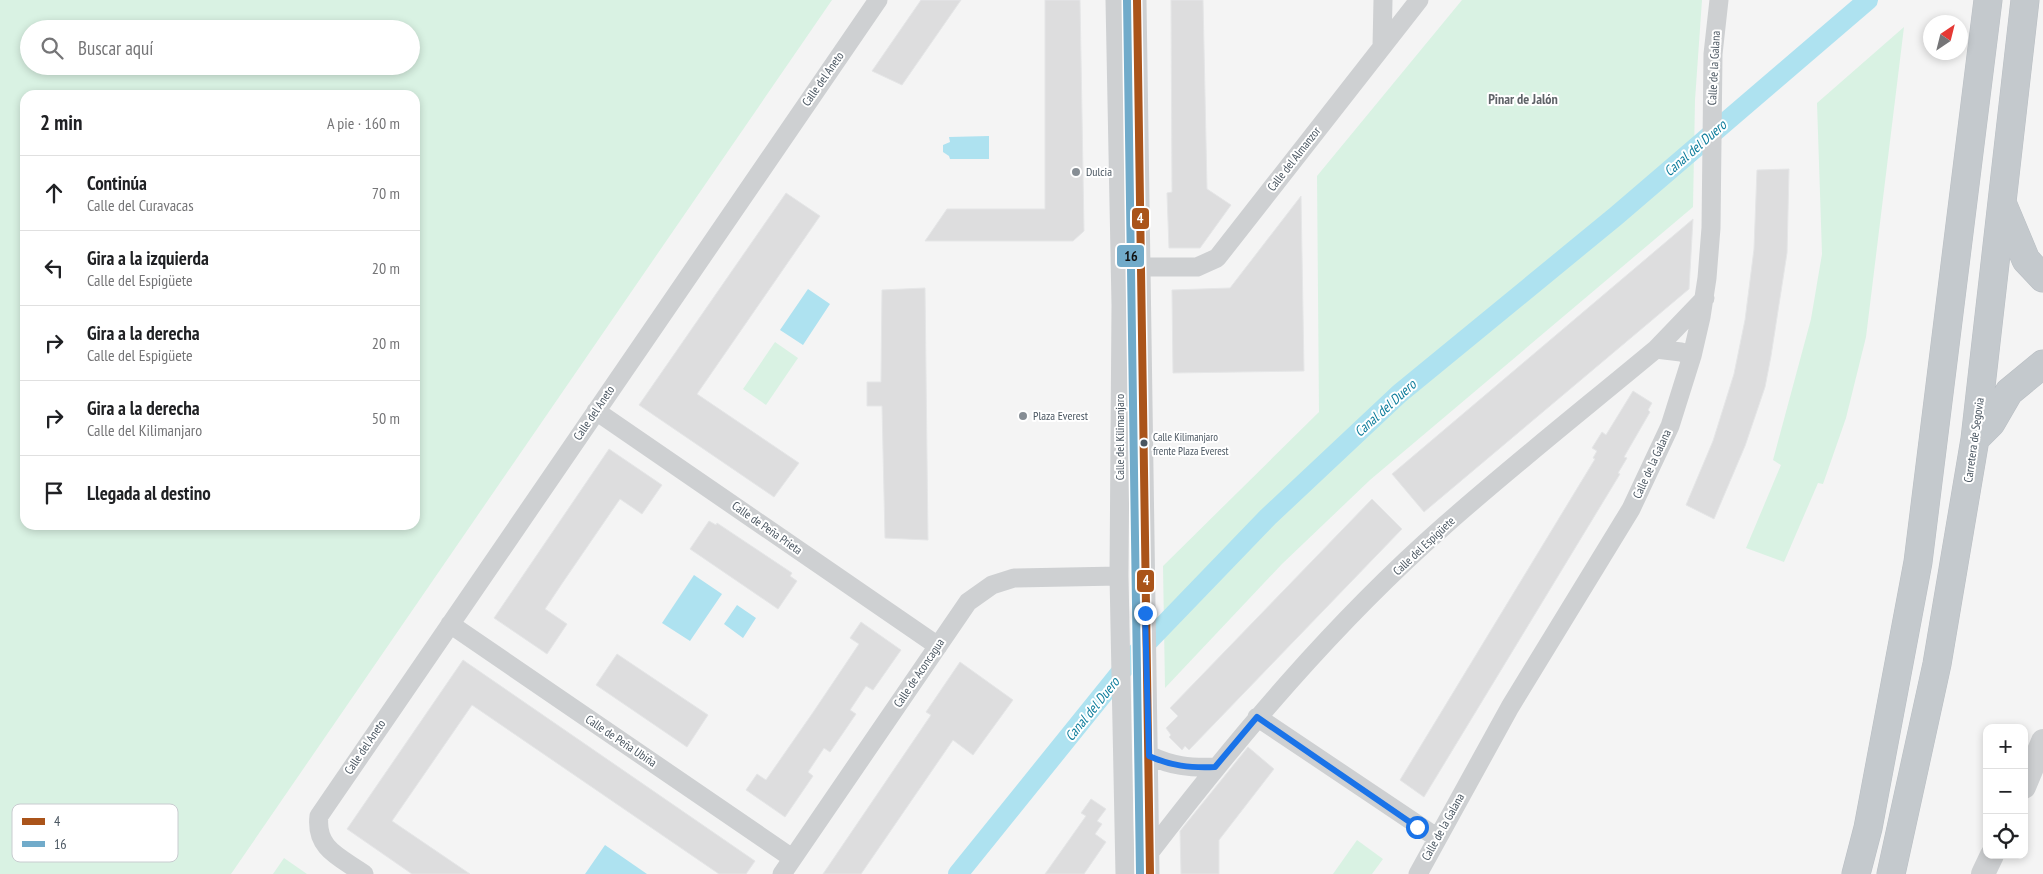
<!DOCTYPE html>
<html lang="es">
<head>
<meta charset="utf-8">
<style>
	:root { --surface:#fff; --page:#f2f2f2; --text:#202124; --muted:#757577; --line:#e0e0e0 }
	body { margin:0; font-family:"PT Sans Narrow",sans-serif; background:var(--page); color:var(--text) }
	.controls { position:absolute; right:15px; bottom:15px; display:grid; overflow:hidden; border-radius:10px; box-shadow:0 2px 8px #0003 }
	.controls button { width:45px; height:45px; display:grid; place-items:center; padding:0; border:0; border-bottom:1px solid var(--line); background:var(--surface); color:var(--text); font:25px sans-serif }
	.compass { position:absolute; left:1923px; top:15px; width:45px; height:45px; border-radius:50%; background:var(--surface); box-shadow:0 2px 8px #0003; rotate:35deg }
	.stop { position:absolute; width:15px; height:15px; margin:-11px; border:4px solid #1a73e8; border-radius:50%; background:#fff }
	.stop.end { background:#1a73e8; border-color:#fff; box-shadow:0 1px 5px #0008 }
	.list { margin:0; padding:0; list-style:none }
	h2 { display:flex; justify-content:space-between; align-items:center; height:65px; margin:0; padding:0 20px; font-size:21px }
	h2 small { font-size:16px; font-weight:400; color:var(--muted) }
	.list li { display:grid; grid-template-columns:32px 1fr auto; gap:15px; align-items:center; box-sizing:border-box; height:75px; padding:0 20px; border-top:1px solid var(--line) }
	.list b { display:block; font-size:19px; white-space:nowrap }
	.list p { margin:0; font-size:16px; white-space:nowrap; color:var(--muted) }
	.list em { font-size:16px; font-style:normal; color:var(--muted) }
	.icon { flex:none; width:28px; height:28px; fill:none; stroke:currentColor; stroke-width:2; stroke-linecap:round; stroke-linejoin:round }
	.map { position:relative; flex:none; width:2043px; height:874px; overflow:hidden }
	.search { position:absolute; background:var(--surface); box-shadow:0 2px 8px #0003; left:20px; top:20px; width:400px; height:55px; display:flex; align-items:center; gap:12px; box-sizing:border-box; padding:0 18px; border-radius:28px; color:var(--muted); font-size:19px }
	.panel { position:absolute; background:var(--surface); box-shadow:0 2px 8px #0003; left:20px; top:90px; width:400px; height:440px; border-radius:15px }
	.map>svg:first-child { display:block }
	.green { fill:#d9f2e3; fill-rule:evenodd }
	.water { fill:#aee2f0 }
	.lines { fill:none; stroke-linecap:round; stroke-linejoin:round }
	.canal { stroke:#aee2f0; stroke-width:20 }
	.building { fill:#ddddde; stroke:#e5e6e7 }
	.trunk-casing { stroke:#b9bec3; stroke-width:29 }
	.minor { stroke:#ced0d2; stroke-width:19 }
	.tertiary { stroke:#ced0d2; stroke-width:24 }
	.trunk { stroke:#c4c9cd; stroke-width:28 }
	.bus-1-casing { stroke:#fff; stroke-width:11 }
	.bus-2-casing { stroke:#fff; stroke-width:11 }
	.bus-1 { stroke:#aa541a; stroke-width:8 }
	.bus-2 { stroke:#71abca; stroke-width:8 }
	.route { stroke:#1a73e8; stroke-width:6 }
	.poi-dot { fill:#868d94; stroke:#fff; stroke-width:2 }
	.bus-dot { fill:#4a5661; stroke:#fff; stroke-width:2 }
	.labels { text-anchor:middle; stroke-width:4; stroke-linejoin:round; paint-order:stroke }
	.bus-label { font-size:11px; fill:#4a5661; stroke:#fff; text-anchor:start }
	.street-label { font-size:12px; fill:#4a5661; stroke:#fff }
	.poi-label { font-size:12px; fill:#4a5661; stroke:#fff; text-anchor:start }
	.neighbourhood-label { font-size:14px; font-weight:bold; fill:#5f6368; stroke:#fff }
	.water-label { font-size:14px; font-style:italic; fill:#0c7c9b; stroke:#fff }
	.key { fill:#fff; stroke:#c9ccd0; stroke-width:1 }
	.key-label { font-size:14px; fill:#4a5661 }
	.line-badge { stroke:#fff; stroke-width:2 }
	.badge-label { font-size:14px; text-anchor:middle; font-weight:bold; fill:#fff }
	.pale-badge-label { font-size:14px; text-anchor:middle; font-weight:bold; fill:#111 }
</style>
</head>
<body>
<div class="map">
<svg width="2043" height="874" viewBox="0 0 2043 874">
	<rect width="100%" height="100%" fill="#f4f4f4"/>
	<!-- green -->
	<path class="green" d="M0,0H832L231,874H0ZM29,29H411V66H29ZM25,95H415V525H25Z
		M1462,0H1702L1695,100L1693,207L1370,480L1282,564L1165,688L1163,566L1319,412L1317,176Z
		M1904,27L1866,337L1846,418L1823,484L1818,483L1784,562L1746,548L1781,465L1773,460L1811,319L1822,254L1817,103Z
		M775,342L798,358L766,405L743,389Z
		M1357,840L1383,859L1372,874H1333Z
		M284,858L307,874H273Z"/>
	<!-- water -->
	<path class="water" d="M989,136V159H950L949,156L943,152V145L950,142L949,137Z
		M808,289L830,304L803,345L780,330Z
		M694,575L722,594L690,641L662,623Z
		M737,605L756,618L743,638L724,624Z
		M605,845L647,874H585Z"/>
	<g class="lines">
		<!-- canal -->
		<path class="canal" d="M958,874L1133,657L1268,517L1399,394L1616,216L1868,0"/>
	</g>
	<!-- building -->
	<path class="building" d="M921,0H961L902,85L872,71Z
		M1045,0H1080L1084,231L1073,241H925L947,209H1045Z
		M1171,0H1203L1207,189L1231,205L1200,248H1169L1167,193L1172,192Z
		M1789,169L1787,253L1771,356L1765,387L1745,446L1714,519L1686,505L1713,441L1734,374L1745,320L1754,249L1757,170Z
		M786,193L820,216L697,394L799,463L774,497L639,405Z
		M1301,196L1304,371L1173,373L1172,290L1230,288Z
		M1693,219L1689,289L1424,512L1392,474Z
		M925,288L928,540L885,538L882,406H867V382H881L882,290Z
		M1633,391L1652,403L1648,410L1650,412L1624,457L1627,458L1618,473L1620,474L1424,797L1400,780L1595,459L1593,458L1597,451L1592,448L1602,432L1606,435Z
		M609,449L662,485L642,514L620,499L561,585L545,609L567,624L547,654L494,618Z
		M1372,499L1402,529L1189,750L1185,746L1182,750L1169,737L1171,735L1166,728L1178,716L1170,708Z
		M709,521L716,525L717,523L792,573L790,576L797,581L778,609L690,549Z
		M861,622L901,650L873,690L866,686L850,710L856,714L830,752L824,748L808,772L813,776L785,817L746,790L757,774L766,780L814,711L859,644L850,638Z
		M617,654L708,715L687,747L596,685Z
		M463,660L755,861L746,874H719L472,705L392,821L470,874H412L347,829Z
		M960,662L1013,700L973,755L953,740L861,874H823L931,715L926,712Z
		M1248,747L1274,769L1219,840V874H1181L1180,831Z
		M1091,799L1106,809L1097,821L1102,824L1095,834L1106,842L1084,874H1045L1086,816L1081,813Z"/>
	<g class="lines">
		<!-- trunk casing -->
		<g class="trunk-casing">
			<path id="trunk" d="M2003,205L2026,260L2043,278
				M1975,439L1991,423L2009,392L2043,364
				M1856,874L1868,828L1918,562L1988,0
				M1891,874L1937,664L1975,439L2025,0"/>
		</g>
		<!-- minor -->
		<path class="minor" d="M1115,0L1121,305L1119,576L1125,874
			M1137,0L1150,874
			M1382,47L1383,0
			M1141,267H1197L1217,258L1419,0
			M1656,349L1705,298
			M596,411L938,646
			M450,624L792,858
			M1257,717L1436,837
			M1149,755C1171,766 1190,768 1215,767
			M1150,852C1239,736 1334,623 1444,526C1513,465 1585,408 1656,349L1681,352L1692,356
			M364,874C340,857 315,849 319,816L878,0
			M782,874L968,602L992,585L1014,578L1119,576
			M1418,874L1510,707L1631,509L1670,426L1692,356L1701,317L1707,278L1711,228L1713,54L1719,0"/>
		<!-- tertiary -->
		<path class="tertiary" d="M2024,787L2043,741
			M1983,874L1992,855"/>
		<!-- trunk -->
		<use href="#trunk" class="trunk"/>
		<!-- bus-1 casing -->
		<g class="bus-1-casing">
			<path id="bus-1" d="M1137,0L1150,874"/>
		</g>
		<!-- bus-2 casing -->
		<g class="bus-2-casing">
			<path id="bus-2" d="M1127,0L1140,874"/>
		</g>
		<!-- bus-1 -->
		<use href="#bus-1" class="bus-1"/>
		<!-- bus-2 -->
		<use href="#bus-2" class="bus-2"/>
	</g>
	<g class="lines">
		<!-- route -->
		<path class="route" d="M1145,613L1149,756C1171,766 1190,768 1215,767L1257,717L1417,827"/>
	</g>
	<!-- markers -->
	<g class="poi-dot">
		<circle cx="1076" cy="172" r="5"/>
		<circle cx="1023" cy="416" r="5"/>
	</g>
	<circle class="bus-dot" cx="1144" cy="443" r="4.5"/>
	<g class="labels">
		<!-- bus labels -->
		<g class="bus-label">
			<text x="1153" y="441">Calle Kilimanjaro<tspan x="1153" dy="14">frente Plaza Everest</tspan></text>
		</g>
		<!-- street labels -->
		<g class="street-label">
			<text transform="translate(1714 68) rotate(-87)" y="4">Calle de la Galana</text>
			<text transform="translate(823 79) rotate(-55)" y="4">Calle del Aneto</text>
			<text transform="translate(1294 159) rotate(-52)" y="4">Calle del Almanzor</text>
			<text transform="translate(594 413) rotate(-56)" y="4">Calle del Aneto</text>
			<text transform="translate(1120 437) rotate(-90)" y="4">Calle del Kilimanjaro</text>
			<text transform="translate(1974 440) rotate(-82)" y="4">Carretera de Segovia</text>
			<text transform="translate(1652 464) rotate(-65)" y="4">Calle de la Galana</text>
			<text transform="translate(767 528) rotate(35)" y="4">Calle de Peña Prieta</text>
			<text transform="translate(1424 546) rotate(-43)" y="4">Calle del Espigüete</text>
			<text transform="translate(919 673) rotate(-56)" y="4">Calle de Aconcagua</text>
			<text transform="translate(621 741) rotate(34)" y="4">Calle de Peña Ubiña</text>
			<text transform="translate(365 747) rotate(-56)" y="4">Calle del Aneto</text>
			<text transform="translate(1443 827) rotate(-61)" y="4">Calle de la Galana</text>
		</g>
		<!-- poi labels -->
		<g class="poi-label">
			<text x="1086" y="176">Dulcia</text>
			<text x="1033" y="420">Plaza Everest</text>
		</g>
		<!-- neighbourhood labels -->
		<g class="neighbourhood-label">
			<text x="1523" y="104">Pinar de Jalón</text>
		</g>
		<!-- water labels -->
		<g class="water-label">
			<text transform="translate(1695 148) rotate(-41)" y="5">Canal del Duero</text>
			<text transform="translate(1385 408) rotate(-42)" y="5">Canal del Duero</text>
			<text transform="translate(1092 709) rotate(-51)" y="5">Canal del Duero</text>
		</g>
	</g>
	<!-- legend -->
	<rect x="12" y="804" width="166" height="58" rx="8" class="key"/>
	<rect x="22" y="818" width="23" height="7" fill="#aa541a"/>
	<rect x="22" y="841" width="23" height="6" fill="#71abca"/>
	<g class="key-label">
		<text x="54" y="826">4</text>
		<text x="54" y="849">16</text>
	</g>
	<g class="line-badge">
		<rect x="1131" y="207" width="19" height="23" rx="5" fill="#aa541a"/>
		<rect x="1116" y="244" width="29" height="24" rx="5" fill="#71abca"/>
		<rect x="1136" y="569" width="19" height="24" rx="5" fill="#aa541a"/>
	</g>
	<g class="badge-label">
		<text x="1140" y="223">4</text>
		<text x="1146" y="585">4</text>
	</g>
	<g class="pale-badge-label">
		<text x="1131" y="261">16</text>
	</g>
</svg>
<div class="controls">
<button>+</button>
<button>−</button>
<button><svg class="icon" aria-label="locate" viewBox="0 0 24 24"><circle cx="12" cy="12" r="6"/><path d="M12 2v4M12 18v4M2 12h4M18 12h4"/></svg></button>
</div>
<svg class="compass" viewBox="-18 -18 36 36"><path d="M0-13l5 13h-10z" fill="#e53935"/><path d="M0 13l5-13h-10z" fill="#757577"/></svg>
<div class="stop" style="left:1417px;top:827px"></div>
<div class="stop end" style="left:1145px;top:613px"></div>
<div class="search"><svg class="icon" aria-label="search" viewBox="0 0 24 24"><circle cx="10" cy="10" r="6"/><path d="M15 15l6 6"/></svg>Buscar aquí</div>
<section class="panel">
<h2>2 min<small>A pie · 160 m</small></h2>
<ul class="list">
<li><svg class="icon" aria-label="ahead" viewBox="0 0 24 24"><path d="M12 20V5M6 11l6-6 6 6"/></svg><div><b>Continúa</b><p>Calle del Curavacas</p></div><em>70 m</em></li>
<li><svg class="icon" aria-label="left" viewBox="0 0 24 24"><path d="M17 20v-9H6M10 6l-5 5 5 5"/></svg><div><b>Gira a la izquierda</b><p>Calle del Espigüete</p></div><em>20 m</em></li>
<li><svg class="icon" aria-label="right" viewBox="0 0 24 24"><path d="M7 20v-9h11M14 6l5 5-5 5"/></svg><div><b>Gira a la derecha</b><p>Calle del Espigüete</p></div><em>20 m</em></li>
<li><svg class="icon" aria-label="right" viewBox="0 0 24 24"><path d="M7 20v-9h11M14 6l5 5-5 5"/></svg><div><b>Gira a la derecha</b><p>Calle del Kilimanjaro</p></div><em>50 m</em></li>
<li><svg class="icon" aria-label="arrive" viewBox="0 0 24 24"><path d="M6 21V4h12l-3 4 3 4H6"/></svg><div><b>Llegada al destino</b></div></li>
</ul>
</section>
</div>
</body>
</html>
